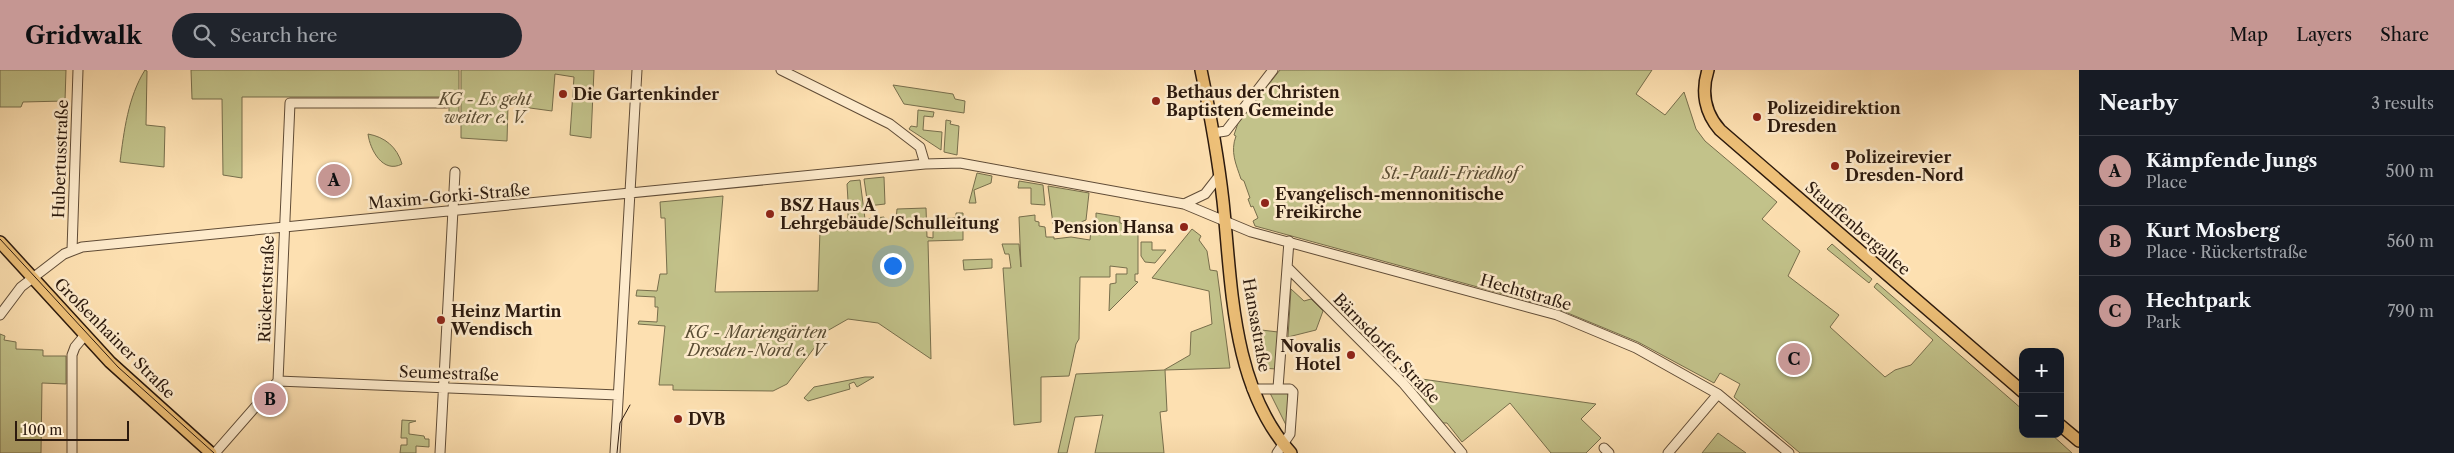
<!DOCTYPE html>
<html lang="en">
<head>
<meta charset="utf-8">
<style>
	:root { --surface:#171b24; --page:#20242c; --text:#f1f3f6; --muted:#9ea1a6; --line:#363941; --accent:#c59692 }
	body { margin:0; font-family:"Libre Caslon Text",serif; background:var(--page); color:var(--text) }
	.controls { position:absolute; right:15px; bottom:15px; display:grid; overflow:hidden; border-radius:10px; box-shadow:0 5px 20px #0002 }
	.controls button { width:45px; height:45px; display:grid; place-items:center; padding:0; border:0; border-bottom:1px solid var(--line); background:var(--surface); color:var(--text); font:25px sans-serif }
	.scale { position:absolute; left:15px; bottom:12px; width:114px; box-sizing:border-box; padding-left:5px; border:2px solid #2c1a0e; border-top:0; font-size:14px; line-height:18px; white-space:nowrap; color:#2c1a0e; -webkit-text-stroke:4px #feebcc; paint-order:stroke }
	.you { position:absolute; left:892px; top:195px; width:18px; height:18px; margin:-12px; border:4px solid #fff; border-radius:50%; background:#1a73e8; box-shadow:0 0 0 8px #1a73e833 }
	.badge { display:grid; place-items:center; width:32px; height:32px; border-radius:50%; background:var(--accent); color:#111; font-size:16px; font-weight:700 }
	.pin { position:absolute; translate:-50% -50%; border:2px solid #fff; box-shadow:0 1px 5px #0006 }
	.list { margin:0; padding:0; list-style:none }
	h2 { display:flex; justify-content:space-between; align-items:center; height:65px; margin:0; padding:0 20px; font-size:21px }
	h2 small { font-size:16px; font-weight:400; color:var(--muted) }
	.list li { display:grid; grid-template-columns:32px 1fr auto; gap:15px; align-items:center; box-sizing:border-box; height:70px; padding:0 20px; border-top:1px solid var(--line) }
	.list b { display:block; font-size:19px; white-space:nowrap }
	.list p { margin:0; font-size:16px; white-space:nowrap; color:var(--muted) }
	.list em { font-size:16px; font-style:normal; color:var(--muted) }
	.icon { flex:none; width:28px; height:28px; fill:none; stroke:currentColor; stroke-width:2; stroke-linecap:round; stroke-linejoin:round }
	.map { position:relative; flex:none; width:2079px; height:383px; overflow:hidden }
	header { display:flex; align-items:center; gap:30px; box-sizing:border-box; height:70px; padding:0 25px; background:var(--accent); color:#111 }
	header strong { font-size:24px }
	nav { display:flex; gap:28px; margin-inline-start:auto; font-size:18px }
	.search { width:350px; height:45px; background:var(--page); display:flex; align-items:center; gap:12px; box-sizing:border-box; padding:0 18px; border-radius:28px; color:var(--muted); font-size:19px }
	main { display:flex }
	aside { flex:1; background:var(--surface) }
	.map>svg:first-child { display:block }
	.green { fill:#c2c28a; stroke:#776e4c }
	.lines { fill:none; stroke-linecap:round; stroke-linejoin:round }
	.minor-casing { stroke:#604c37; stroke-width:11 }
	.major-casing { stroke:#2c1a0e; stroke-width:14 }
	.minor { stroke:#feebcc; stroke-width:9 }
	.major { stroke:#eec078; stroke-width:11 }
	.tram { stroke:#2c1a0e; stroke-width:1 }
	.poi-dot { fill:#8f2418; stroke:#feebcc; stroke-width:2 }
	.labels { text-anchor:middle; stroke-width:5; stroke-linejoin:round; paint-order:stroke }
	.poi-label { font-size:16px; font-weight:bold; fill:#2c1a0e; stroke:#feebcc; text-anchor:start }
	.park-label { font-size:16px; font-style:italic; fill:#594c33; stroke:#feebcc }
	.street-label { font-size:16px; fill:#2c1a0e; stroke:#feebcc }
</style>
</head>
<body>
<header>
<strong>Gridwalk</strong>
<div class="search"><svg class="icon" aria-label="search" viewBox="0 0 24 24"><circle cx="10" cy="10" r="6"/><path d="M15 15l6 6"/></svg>Search here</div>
<nav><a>Map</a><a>Layers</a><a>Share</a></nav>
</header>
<main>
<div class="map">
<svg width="2079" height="383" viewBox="0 0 2079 383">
	<rect width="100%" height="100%" fill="#fde0b1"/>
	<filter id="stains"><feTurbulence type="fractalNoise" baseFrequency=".004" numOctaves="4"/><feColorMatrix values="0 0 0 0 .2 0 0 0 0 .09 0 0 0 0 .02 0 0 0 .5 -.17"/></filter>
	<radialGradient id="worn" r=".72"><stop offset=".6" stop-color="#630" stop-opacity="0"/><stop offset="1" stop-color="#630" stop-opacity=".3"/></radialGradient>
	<!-- green -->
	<path class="green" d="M0,0H66L65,31L23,32L21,37H0Z
		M145,0L147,1L146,55L165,57L164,97L120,92C124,61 128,27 145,0Z
		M191,0H459V51L449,47V27H242V108L223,105L222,29H192Z
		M461,0H594L591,68L570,65L574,7L555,4L552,41L508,35L507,71L461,68Z
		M1280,0H1652L1636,24L1665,45L1684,22L1696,59L1705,71L1777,132L1762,149L1800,181L1788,206L1839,245L1830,257L1885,307L1895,300L1911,295L1933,270L1874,217L1877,213L2023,340V364H2051L2072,383H1800L1734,327L1740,314L1720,303L1714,313L1638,272L1558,239L1255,156L1253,151L1258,148L1253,136L1251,137L1248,129L1250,128L1244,111L1241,109C1236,94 1230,82 1236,66L1234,65L1238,53Z
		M893,15L953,24L955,29L965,31L964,43L904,34Z
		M918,40L934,42L933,47L924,46L923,60L942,62L941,80L909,59L911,56L917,57Z
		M946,50L951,51L950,54L959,56L957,85L944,82Z
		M368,64C385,67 397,77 402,94C383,104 370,80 368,64Z
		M977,103L992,106L991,113L974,120L976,133H969Z
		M884,107L885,134L868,136L864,109Z
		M860,110L865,149L884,147L885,152L896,151L897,139L926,138L927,167L933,168V158H937L936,149L956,148V143H963V170L928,171L931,289L878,253L848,249L827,261L787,314L773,321L673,320V315H659L665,256L638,254L639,251L657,252L658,237H655V227L636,226L637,220L657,221L660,204H667L665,148H661L660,132L723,126L715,222L818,221L820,160H848V137H861L857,130L848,131L847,114L850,111Z
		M1019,111L1043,115L1045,135L1031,134V118H1018Z
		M1048,116L1089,123L1086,150L1076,154H1053Z
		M1096,143L1120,147V153L1138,156V204H1135V211L1138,212L1109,241L1110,214L1116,213V204H1127V198L1110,196V207H1080L1079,269L1076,274L1069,306L1041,307V352L1014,355L1003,198H1011L1009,184H1005L1002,174H1019L1021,197L1019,147L1035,145V151L1039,152V156L1045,157L1046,167H1054V169L1071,167L1090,170L1091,159H1096Z
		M1192,159L1201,166L1199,170L1207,181L1210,200L1217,201L1230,298L1165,300L1167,341L1160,342L1164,383H1095L1103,345L1075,347L1067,383H1058L1076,304L1164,300L1190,285L1191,262L1212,254L1209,221L1152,208Z
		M1141,172H1152V180H1166L1155,193L1145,192L1141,186Z
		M1832,174L1872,209L1869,213L1827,179Z
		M992,189V198L964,200L963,190Z
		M1291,219L1304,231L1311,229L1323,241L1316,260L1288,267Z
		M1253,259L1278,262L1276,299L1261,298Z
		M0,264L5,266L4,270L16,272V279L43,280V286H66V314L42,313L41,383H0Z
		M1401,306L1596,334L1581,349L1601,368L1586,383H1551L1510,333L1462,372L1447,353H1440Z
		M865,307H874L857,317L854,312L849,314L850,319L808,331L804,328L814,317Z
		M1269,321L1286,323L1288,325L1287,357Z
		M402,350L416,351L409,353V364L424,366L425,369H429V377L416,376V383H400L401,375H407V368H401Z
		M1718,363L1746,383H1702Z"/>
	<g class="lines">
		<!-- minor casing -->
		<g class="minor-casing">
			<path id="minor" d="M781,0L890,54L920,77L925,94
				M1213,63L1226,61L1273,0
				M1184,134L1205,124L1219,106
				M72,180L78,0
				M1287,197L1403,313L1462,383
				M0,245L21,217L64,184L82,177L925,94L960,93L1184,134L1251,162L1557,245L1636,278L1718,324L1789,383
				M278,311L618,325
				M1278,318L1289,171
				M1252,319H1290L1293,322L1290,364L1277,383
				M1604,378L1609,383
				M72,383V285L75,277L85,265
				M215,383L278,311L290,33H446
				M440,383L455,102
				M615,383L637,0
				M1668,383L1718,324"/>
		</g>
		<!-- major casing -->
		<g class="major-casing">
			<path id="major" d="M1201,0C1210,43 1218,87 1223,131C1232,215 1231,316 1291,383
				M1708,0C1701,22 1705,43 1720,60L2023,322
				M0,172L110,292L211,383
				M2060,355L2079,371"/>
		</g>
		<!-- minor -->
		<use href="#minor" class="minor"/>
		<!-- major -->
		<use href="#major" class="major"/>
		<!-- tram -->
		<path class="tram" d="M0,169L118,297L214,383
			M617,383L620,353L630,335"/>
	</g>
	<!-- markers -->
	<g class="poi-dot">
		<circle cx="563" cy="24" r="5"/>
		<circle cx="1156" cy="31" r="5"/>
		<circle cx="1757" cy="47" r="5"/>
		<circle cx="1835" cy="96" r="5"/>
		<circle cx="1265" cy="133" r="5"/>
		<circle cx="770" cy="144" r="5"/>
		<circle cx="1184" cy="157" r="5"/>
		<circle cx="441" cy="250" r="5"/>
		<circle cx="1351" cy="285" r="5"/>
		<circle cx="678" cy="349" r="5"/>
	</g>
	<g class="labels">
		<!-- poi labels -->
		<g class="poi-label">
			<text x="1166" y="28">Bethaus der Christen<tspan x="1166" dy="18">Baptisten Gemeinde</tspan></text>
			<text x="573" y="30">Die Gartenkinder</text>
			<text x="1767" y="44">Polizeidirektion<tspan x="1767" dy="18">Dresden</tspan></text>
			<text x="1845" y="93">Polizeirevier<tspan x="1845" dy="18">Dresden-Nord</tspan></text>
			<text x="1275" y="130">Evangelisch-mennonitische<tspan x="1275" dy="18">Freikirche</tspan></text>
			<text x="780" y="141">BSZ Haus A<tspan x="780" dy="18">Lehrgebäude/Schulleitung</tspan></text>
			<text x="1174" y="163" text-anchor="end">Pension Hansa</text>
			<text x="451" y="247">Heinz Martin<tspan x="451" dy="18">Wendisch</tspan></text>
			<text x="1341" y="282" text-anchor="end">Novalis<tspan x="1341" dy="18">Hotel</tspan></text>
			<text x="688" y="355">DVB</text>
		</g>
		<!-- park labels -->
		<g class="park-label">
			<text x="485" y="35">KG - Es geht<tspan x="485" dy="18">weiter e. V.</tspan></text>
			<text x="1450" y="109">St.-Pauli-Friedhof</text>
			<text x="756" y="268">KG - Mariengärten<tspan x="756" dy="18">Dresden-Nord e. V</tspan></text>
		</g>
		<!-- street labels -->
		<g class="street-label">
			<text transform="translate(60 89) rotate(-88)" y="6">Hubertusstraße</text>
			<text transform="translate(449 126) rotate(-5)" y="6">Maxim-Gorki-Straße</text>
			<text transform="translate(1858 158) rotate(41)" y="6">Stauffenbergallee</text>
			<text transform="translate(266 219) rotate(-88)" y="6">Rückertstraße</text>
			<text transform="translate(1526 222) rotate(16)" y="6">Hechtstraße</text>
			<text transform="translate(1257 255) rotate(80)" y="6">Hansastraße</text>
			<text transform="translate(115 268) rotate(45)" y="6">Großenhainer Straße</text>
			<text transform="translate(1387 278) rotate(46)" y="6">Bärnsdorfer Straße</text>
			<text transform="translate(449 303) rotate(2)" y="6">Seumestraße</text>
		</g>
	</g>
	<rect width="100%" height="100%" filter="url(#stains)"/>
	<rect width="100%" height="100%" fill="url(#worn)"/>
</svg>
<div class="controls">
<button>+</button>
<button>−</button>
</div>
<div class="scale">100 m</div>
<div class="you"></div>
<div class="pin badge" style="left:334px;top:110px">A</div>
<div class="pin badge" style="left:270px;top:329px">B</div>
<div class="pin badge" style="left:1794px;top:289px">C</div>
</div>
<aside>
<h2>Nearby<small>3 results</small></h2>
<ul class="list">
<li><span class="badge">A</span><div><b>Kämpfende Jungs</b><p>Place</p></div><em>500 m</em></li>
<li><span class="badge">B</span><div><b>Kurt Mosberg</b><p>Place · Rückertstraße</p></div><em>560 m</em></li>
<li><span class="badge">C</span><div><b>Hechtpark</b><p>Park</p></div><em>790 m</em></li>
</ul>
</aside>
</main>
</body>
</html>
